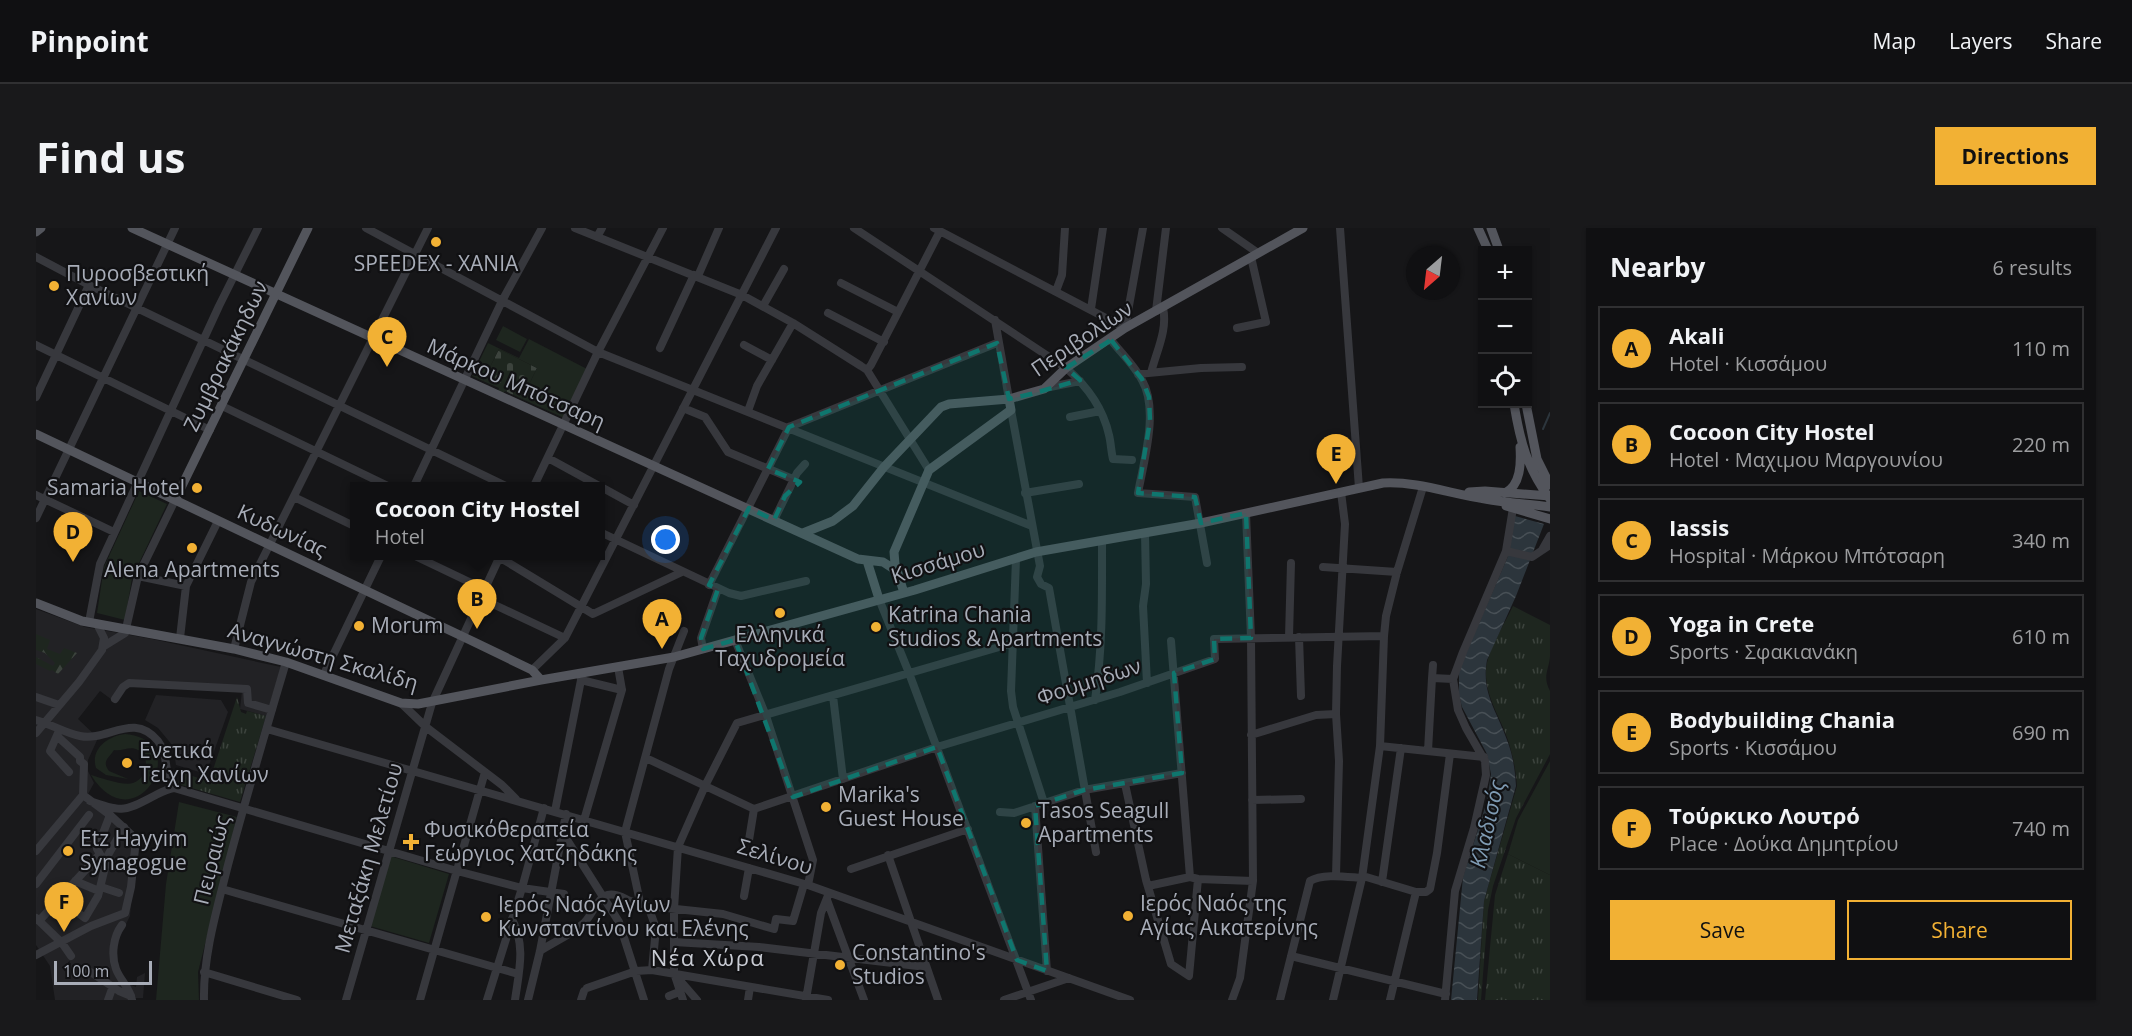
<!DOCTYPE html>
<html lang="en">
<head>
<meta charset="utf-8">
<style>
	:root { --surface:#101012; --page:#19191b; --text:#f1f3f6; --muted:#9c9d9f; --line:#303032; --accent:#f2b134 }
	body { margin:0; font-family:"Open Sans",sans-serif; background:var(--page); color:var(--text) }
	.controls { position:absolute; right:18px; top:18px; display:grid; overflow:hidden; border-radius:0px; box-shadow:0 2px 4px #0004 }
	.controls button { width:54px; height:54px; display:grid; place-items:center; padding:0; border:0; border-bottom:2px solid var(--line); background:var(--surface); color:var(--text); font:30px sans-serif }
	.compass { position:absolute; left:1370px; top:18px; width:54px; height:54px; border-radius:50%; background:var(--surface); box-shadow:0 2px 4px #0004; rotate:208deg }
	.scale { position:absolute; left:18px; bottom:15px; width:98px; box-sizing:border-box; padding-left:6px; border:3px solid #a8adb8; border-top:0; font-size:16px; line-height:21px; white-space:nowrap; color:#a8adb8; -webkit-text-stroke:4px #111113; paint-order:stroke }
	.you { position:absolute; left:630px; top:312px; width:21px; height:21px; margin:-15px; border:4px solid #fff; border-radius:50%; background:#1a73e8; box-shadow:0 0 0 9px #1a73e833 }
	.badge { display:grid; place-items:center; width:39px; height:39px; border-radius:50%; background:var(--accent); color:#111; font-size:20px; font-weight:700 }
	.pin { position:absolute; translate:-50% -50px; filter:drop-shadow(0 2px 3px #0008) }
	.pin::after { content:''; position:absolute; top:32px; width:21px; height:18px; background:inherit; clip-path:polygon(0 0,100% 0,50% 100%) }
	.popup { position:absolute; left:314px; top:254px; width:255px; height:78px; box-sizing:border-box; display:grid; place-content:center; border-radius:0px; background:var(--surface); filter:drop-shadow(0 2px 4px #0005); font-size:20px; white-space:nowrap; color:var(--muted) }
	.popup b { font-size:22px; color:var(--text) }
	.popup::after { content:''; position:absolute; left:50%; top:100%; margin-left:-12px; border:12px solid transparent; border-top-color:var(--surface) }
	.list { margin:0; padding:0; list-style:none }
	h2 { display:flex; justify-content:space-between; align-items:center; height:78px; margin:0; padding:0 24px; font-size:26px }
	h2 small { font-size:20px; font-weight:400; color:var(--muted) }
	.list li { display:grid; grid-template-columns:39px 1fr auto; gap:18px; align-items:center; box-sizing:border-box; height:84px; margin:0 12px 12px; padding:0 12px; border:2px solid var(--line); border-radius:0px }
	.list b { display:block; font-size:22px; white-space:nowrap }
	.list p { margin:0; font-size:20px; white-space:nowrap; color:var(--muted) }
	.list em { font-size:20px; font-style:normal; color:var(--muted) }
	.actions { display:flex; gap:12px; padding:18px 24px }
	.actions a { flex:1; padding:14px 0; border:2px solid var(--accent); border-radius:0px; text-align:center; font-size:21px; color:var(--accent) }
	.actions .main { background:var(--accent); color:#111 }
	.icon { flex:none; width:33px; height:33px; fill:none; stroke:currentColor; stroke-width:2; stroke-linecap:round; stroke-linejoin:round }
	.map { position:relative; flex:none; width:1514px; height:772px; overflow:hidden; border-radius:0px }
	header { display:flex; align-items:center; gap:36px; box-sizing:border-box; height:84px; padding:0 30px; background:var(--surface); border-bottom:2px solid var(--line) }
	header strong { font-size:28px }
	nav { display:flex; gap:33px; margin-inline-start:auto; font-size:21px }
	.intro { display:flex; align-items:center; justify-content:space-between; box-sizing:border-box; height:144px; padding:0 36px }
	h1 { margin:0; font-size:42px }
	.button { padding:15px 27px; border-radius:0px; background:var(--accent); color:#111; font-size:21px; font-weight:700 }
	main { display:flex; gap:36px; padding:0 36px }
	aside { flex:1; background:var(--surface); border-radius:0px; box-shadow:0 2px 4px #0004 }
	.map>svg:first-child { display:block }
	.built { fill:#222225 }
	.grass { fill:url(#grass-tufts) }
	.forest { fill:url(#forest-firs) }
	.cemetery { fill:url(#cemetery-stones) }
	.park { fill:#1e261f }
	.water { fill:url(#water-waves) }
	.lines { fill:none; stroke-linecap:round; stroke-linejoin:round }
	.stream { stroke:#2c353c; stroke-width:2 }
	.minor { stroke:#37383d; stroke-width:8 }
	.major { stroke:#53555c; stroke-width:9 }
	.marked { fill:#0f766e; fill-opacity:0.2; stroke:#0f766e; stroke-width:4.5; stroke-dasharray:12 8; stroke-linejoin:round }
	.poi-dot { fill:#f2b134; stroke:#111113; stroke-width:2 }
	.labels { text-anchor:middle; stroke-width:4.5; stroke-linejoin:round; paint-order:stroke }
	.poi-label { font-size:21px; fill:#a8adb8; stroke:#111113; text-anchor:start }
	.street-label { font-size:21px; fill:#a8adb8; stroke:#111113 }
	.water-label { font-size:22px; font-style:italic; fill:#7f9bb3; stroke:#111113 }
	.neighbourhood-label { font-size:22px; letter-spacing:1.5px; fill:#c9ccd4; stroke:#111113 }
</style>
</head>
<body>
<header>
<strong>Pinpoint</strong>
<nav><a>Map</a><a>Layers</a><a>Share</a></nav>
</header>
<div class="intro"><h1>Find us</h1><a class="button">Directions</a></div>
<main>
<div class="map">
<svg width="1514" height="772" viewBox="0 0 1514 772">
	<defs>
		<pattern id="grass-tufts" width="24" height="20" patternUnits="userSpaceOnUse" patternTransform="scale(1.5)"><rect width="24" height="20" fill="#1e261f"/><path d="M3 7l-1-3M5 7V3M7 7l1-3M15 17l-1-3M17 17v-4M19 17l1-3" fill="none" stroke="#3c433d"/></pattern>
		<pattern id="forest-firs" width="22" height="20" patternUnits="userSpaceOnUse" patternTransform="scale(1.5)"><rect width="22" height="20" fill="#1e261f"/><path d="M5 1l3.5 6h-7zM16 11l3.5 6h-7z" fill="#3c433d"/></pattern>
		<pattern id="cemetery-stones" width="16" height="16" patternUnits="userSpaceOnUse" patternTransform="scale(1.5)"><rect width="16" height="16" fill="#1e261f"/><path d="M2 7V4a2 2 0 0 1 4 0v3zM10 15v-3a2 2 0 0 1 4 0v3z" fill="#3c433d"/></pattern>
		<pattern id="water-waves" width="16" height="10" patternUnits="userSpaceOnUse" patternTransform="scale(1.5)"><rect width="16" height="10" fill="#2c353c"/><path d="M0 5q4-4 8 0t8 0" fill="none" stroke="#485056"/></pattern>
	</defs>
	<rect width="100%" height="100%" fill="#161618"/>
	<!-- built -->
	<path class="built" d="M0,381L49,399L116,411L245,439L230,488L204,481L206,463L91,458L79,474L64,463L42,491L62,510L52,532V543L58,555L51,568L100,613L94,688L83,710L80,728L82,739L92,756L100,759L101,749L109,745L107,770H95L94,772H19L14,738L0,717Z
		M120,467L185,472L192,484L170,546L140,537L137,518L122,500L109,492Z"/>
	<!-- grass -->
	<path class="grass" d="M1477,378L1514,397C1514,407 1514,418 1514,428C1513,442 1506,448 1514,463V526L1480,590L1457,658L1452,682L1445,772H1442L1448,673L1481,558C1480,542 1477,528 1472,512C1464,488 1449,469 1450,442C1451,424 1469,395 1477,378Z
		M201,469L205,484L210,486L211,483L230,488L204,574L142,556L145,544L168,552L175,548Z
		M1472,626L1514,647V772H1449L1459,667Z"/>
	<!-- forest -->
	<path class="forest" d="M0,406L14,412L11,421L24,426L28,420L41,425L22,446L16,442L14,443L0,436V429L17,438L19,435L9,425L0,422Z"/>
	<!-- cemetery -->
	<path class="cemetery" d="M463,121L501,140L486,171L469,163L467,166L462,163L463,160L447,153Z"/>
	<!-- park -->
	<path class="park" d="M467,98L491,111L484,124L460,112Z
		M493,111L551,141L528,190L486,171L501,140L463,121L447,153L436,148L452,115L483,130Z
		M103,263L131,276L96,350L89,392L61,385L68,339Z
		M89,506C161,512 99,618 55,547C65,550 87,558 97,555C111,551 115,528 102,522C94,517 86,524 78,522C74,529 65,533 73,543L92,551L70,547L60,540C54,521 72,508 89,506Z
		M1514,533V647L1472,626L1482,592Z
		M143,574L201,589L162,744L163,772H120L130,656Z
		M354,628L413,646L393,715L334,698Z"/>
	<!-- water -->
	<path class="water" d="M1479,288L1508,296L1480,368L1451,432C1445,465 1461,483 1471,512C1477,527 1479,542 1480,558L1448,673L1441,772H1415L1427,649L1451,573L1455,546L1451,526L1426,479L1423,468V441L1473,326Z"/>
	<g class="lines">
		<!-- stream -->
		<path class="stream" d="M1507,201L1514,185"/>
		<!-- minor -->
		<path class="minor" d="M330,0L562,124L996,298
			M539,0L706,67L757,95L825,138L831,142L893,242
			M818,0L1030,140C1051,158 1067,180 1073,207C1075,215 1075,223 1077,231L1096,232
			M898,0L1089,100L1107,0
			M1186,0L1222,25
			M1304,0L1323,260
			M561,9L566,0
			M0,29L53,57L470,258
			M662,48L683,0
			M805,55L862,84
			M1020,63L1026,47L1029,0
			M727,78L748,41
			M1055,81L1067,0
			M1120,83L1130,0
			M792,85L848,114
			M959,92L973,171
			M1201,100L1230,94L1215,29
			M1075,112C1085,125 1098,137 1106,152C1123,182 1108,232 1102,265L1159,269L1171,335
			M0,117L174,202
			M708,117L736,132
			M624,120L658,47
			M831,142L835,137L904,3
			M1115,145C1120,124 1132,102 1127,80
			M1102,146L1165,140L1206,139
			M1009,160L1044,153
			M0,169L53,57
			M186,178L352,258
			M647,180L669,189L692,224L759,252
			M975,182L1004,338L1001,349L1005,356L1013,360L1060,624
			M712,183L721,158L757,95
			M1034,189L1064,183
			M753,199L961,115
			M512,230L598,277
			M378,258L466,73L506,0
			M498,258L562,124L627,0
			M989,265L1043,256
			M0,267L78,304
			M258,269L318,298
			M0,290L139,0
			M738,292L761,245L769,236
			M564,304L693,365L705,368L770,353
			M1109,305L1110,356L1107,378L1111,455
			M1506,322L1514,308
			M1470,323L1496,329L1514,317
			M379,328L448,361
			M463,329L557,386L646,344
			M980,331L975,463L977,479L1008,575
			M1287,339L1361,344
			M102,348L150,358
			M673,357L753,199
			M444,370L529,410
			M843,371L873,445L995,772
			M53,394L64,336L183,78L222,0
			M1253,409L1255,335
			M1263,409L1265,468
			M144,410L150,358L182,293
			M699,412L730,488L777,632L772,657
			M1135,413L1154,649
			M68,418L89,405L102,348L139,272
			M198,421L215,354L392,0
			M667,421L665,410L682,361
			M496,442L529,410L740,0
			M288,446L345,328
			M1396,450L1397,437
			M545,452L586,462
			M797,468L807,551
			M0,469L23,477
			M79,471L87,459L93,455L211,461L212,475L236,482
			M1059,472C1067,419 1066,366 1066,313
			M365,475L390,499L466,557L480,571
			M0,492C15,496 29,505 44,508C72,514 97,483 122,513C134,528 127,550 138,560
			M231,501L772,657L1094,772
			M0,505L43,454L66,422L68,410L61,396
			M22,505L14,523L33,544
			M1215,507L1280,487L1300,486
			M1344,518L1448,529
			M1392,523L1396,450L1417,451
			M610,530L718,581L901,519L1084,464L1179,431L1178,411L1348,408
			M1089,556L1110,652L1135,736L1153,748L1162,651
			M1216,572L1265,571
			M54,573C84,584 88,584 116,569C124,565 130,561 138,560L421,643L486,660L528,666
			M999,578L1011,743
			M519,583L545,452L544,445
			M964,584L978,585L1048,562L1146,545
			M548,592L586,462L582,439
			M526,604L583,694L608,772
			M713,612L718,581
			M0,623L47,567
			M852,627L902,772
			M815,641L932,601
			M1300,648L1303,533L1300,486L1301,438L1309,296L1305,264
			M1327,648L1380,664H1390L1394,661L1401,625L1414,526
			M39,653L63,663
			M1346,654L1365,520
			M0,656L53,587
			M1112,658L1154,649L1162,651L1217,653
			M65,659L83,665
			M32,661L44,671L38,682L49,690L62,668L72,627L88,599
			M186,661L482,746
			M708,668L713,640
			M791,672L828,772
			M604,674L589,604L633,441L648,403
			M612,678L620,700L616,742
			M0,690L26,715L35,728
			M476,691C490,718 483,743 479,772
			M3,693L64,626L61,621L74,587
			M86,697C77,709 75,727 80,741C84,752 94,760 96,772
			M638,714L723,719L890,739
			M504,723C518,714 536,706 548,695C562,681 562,656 590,671C596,675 605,674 612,678L687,686L738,701L740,691L757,693L768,656
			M0,727L55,698L89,685L95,659L100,611L74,587L47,567L48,536L44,533V529L21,508
			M1255,728L1410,766
			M50,741L83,763L95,768
			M168,744L261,772
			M641,749L661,772
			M551,760L600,743L616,742L792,772
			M633,768L643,764
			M770,771L785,685L793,665
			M72,772L77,758
			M168,772C167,727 181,681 192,637C210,569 230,502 250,434
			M310,772L396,475L464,328
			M384,772L449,544
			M451,772L486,660L508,580
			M492,772L504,723L530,586
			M545,772L548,763
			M647,772L638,745V681L642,619L669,558L701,495L977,415
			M712,772L714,759
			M968,772L1033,750
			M1196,772L1204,750L1217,653L1215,410L1210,285
			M1244,772L1274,653C1287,645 1311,649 1326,650
			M1297,772L1326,650L1344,518L1348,408L1350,388L1361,344L1387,259
			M1354,772L1380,664
			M1409,772L1419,663L1438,600L1450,547L1449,533L1430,500L1422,482L1417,451L1427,424L1470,323L1477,280"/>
		<!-- major -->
		<path class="major" d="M96,0L822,331L847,334L861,343
			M1442,0L1452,22
			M1455,0L1463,22
			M0,4L5,0
			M1478,176C1484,213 1491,240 1514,271
			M1490,176L1501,231L1514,257
			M0,206L434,412L496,442L505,452
			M1433,264L1449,263L1514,268
			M1469,265C1485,257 1485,235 1484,219
			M139,272L272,0
			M1470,278L1514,291
			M767,305L797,293L817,278L848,239L905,179L913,176L973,171L1008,161L1030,140L1089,100L1267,0
			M832,336L843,371
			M868,365L859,336L858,324L893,242L975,182L973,171
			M0,375L46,393L198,421L250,434L365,475L382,476L505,452L638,429L879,362L1000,324L1165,295L1347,255C1381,253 1415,266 1449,271C1470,275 1492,276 1514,279"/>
	</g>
	<!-- marked area -->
	<path class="marked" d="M1075,112L1106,151L1113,169L1114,193L1102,265L1159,269L1165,295L1210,285L1215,410L1178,411L1179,431L1138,445L1146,545L1048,562L999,578L1011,743L981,732L901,519L757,569L699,412L667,421L665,410L682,361L673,357L713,280L738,292L749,268L764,254L732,241L753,199L961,115L973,171L995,166L1044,152L1030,140Z"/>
	<!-- markers -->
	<g class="poi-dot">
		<circle cx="400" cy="14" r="6"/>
		<circle cx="18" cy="58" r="6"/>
		<circle cx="161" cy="260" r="6"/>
		<circle cx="156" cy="320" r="6"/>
		<circle cx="744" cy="385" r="6"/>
		<circle cx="323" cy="398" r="6"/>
		<circle cx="840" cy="399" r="6"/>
		<circle cx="91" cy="535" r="6"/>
		<circle cx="790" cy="579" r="6"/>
		<circle cx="990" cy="595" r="6"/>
		<path d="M372 605h6v6h6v6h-6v6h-6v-6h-6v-6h6z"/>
		<circle cx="32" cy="623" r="6"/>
		<circle cx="1092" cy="688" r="6"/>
		<circle cx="450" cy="689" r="6"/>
		<circle cx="804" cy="737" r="6"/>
	</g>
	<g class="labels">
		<!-- poi labels -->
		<g class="poi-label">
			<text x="400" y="43" text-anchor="middle">SPEEDEX - ΧΑΝΙΑ</text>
			<text x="30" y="53">Πυροσβεστική<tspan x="30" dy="24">Χανίων</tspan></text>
			<text x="149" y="267" text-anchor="end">Samaria Hotel</text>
			<text x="156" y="349" text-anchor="middle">Alena Apartments</text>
			<text x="852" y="394">Katrina Chania<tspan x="852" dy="24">Studios &amp; Apartments</tspan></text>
			<text x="335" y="405">Morum</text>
			<text x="744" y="414" text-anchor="middle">Ελληνικά<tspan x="744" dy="24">Ταχυδρομεία</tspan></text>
			<text x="103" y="530">Ενετικά<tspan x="103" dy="24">Τείχη Χανίων</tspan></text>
			<text x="802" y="574">Marika's<tspan x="802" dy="24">Guest House</tspan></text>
			<text x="1002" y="590">Tasos Seagull<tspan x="1002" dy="24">Apartments</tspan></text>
			<text x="388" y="609">Φυσικόθεραπεία<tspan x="388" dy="24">Γεώργιος Χατζηδάκης</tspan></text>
			<text x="44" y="618">Etz Hayyim<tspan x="44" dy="24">Synagogue</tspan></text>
			<text x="1104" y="683">Ιερός Ναός της<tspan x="1104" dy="24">Αγίας Αικατερίνης</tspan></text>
			<text x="462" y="684">Ιερός Ναός Αγίων<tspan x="462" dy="24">Κωνσταντίνου και Ελένης</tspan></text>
			<text x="816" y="732">Constantino's<tspan x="816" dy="24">Studios</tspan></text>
		</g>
		<!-- street labels -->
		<g class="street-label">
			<text transform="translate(1046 111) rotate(-34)" y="7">Περιβολίων</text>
			<text transform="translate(190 128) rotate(-64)" y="7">Ζυμβρακάκηδων</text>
			<text transform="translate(480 156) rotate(24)" y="7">Μάρκου Μπότσαρη</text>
			<text transform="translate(246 303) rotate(25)" y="7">Κυδωνίας</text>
			<text transform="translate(902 335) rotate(-17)" y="7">Κισσάμου</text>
			<text transform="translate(287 429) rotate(16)" y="7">Αναγνώστη Σκαλίδη</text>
			<text transform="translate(1053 454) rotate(-18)" y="7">Φούμηδων</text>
			<text transform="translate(739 629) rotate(17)" y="7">Σελίνου</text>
			<text transform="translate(333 630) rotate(-74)" y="7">Μεταξάκη Μελετίου</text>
			<text transform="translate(176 632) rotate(-76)" y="7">Πειραιώς</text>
		</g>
		<!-- water labels -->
		<g class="water-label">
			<text transform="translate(1451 596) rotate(-77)" y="8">Κλαδισός</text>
		</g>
		<!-- neighbourhood labels -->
		<g class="neighbourhood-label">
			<text x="672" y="738">Νέα Χώρα</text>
		</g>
	</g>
</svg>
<div class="controls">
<button>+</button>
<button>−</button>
<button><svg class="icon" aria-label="locate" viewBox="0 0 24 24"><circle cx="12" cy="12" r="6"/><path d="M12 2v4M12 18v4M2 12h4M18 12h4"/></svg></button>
</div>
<svg class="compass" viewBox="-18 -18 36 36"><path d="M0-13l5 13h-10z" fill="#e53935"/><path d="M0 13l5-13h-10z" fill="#9c9d9f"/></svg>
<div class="scale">100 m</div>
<div class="you"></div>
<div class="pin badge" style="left:626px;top:421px">A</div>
<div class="pin badge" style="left:441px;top:401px">B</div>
<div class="popup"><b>Cocoon City Hostel</b>Hotel</div>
<div class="pin badge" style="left:351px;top:139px">C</div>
<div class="pin badge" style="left:37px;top:334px">D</div>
<div class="pin badge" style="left:1300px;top:256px">E</div>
<div class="pin badge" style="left:28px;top:704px">F</div>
</div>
<aside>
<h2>Nearby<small>6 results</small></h2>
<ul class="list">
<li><span class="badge">A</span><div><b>Akali</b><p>Hotel · Κισσάμου</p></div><em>110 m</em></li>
<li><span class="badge">B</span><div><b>Cocoon City Hostel</b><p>Hotel · Μαχιμου Mαργουνίου</p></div><em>220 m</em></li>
<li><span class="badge">C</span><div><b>Iassis</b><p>Hospital · Μάρκου Μπότσαρη</p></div><em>340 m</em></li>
<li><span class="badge">D</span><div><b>Yoga in Crete</b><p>Sports · Σφακιανάκη</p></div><em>610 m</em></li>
<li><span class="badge">E</span><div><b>Bodybuilding Chania</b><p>Sports · Κισσάμου</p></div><em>690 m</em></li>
<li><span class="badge">F</span><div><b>Τούρκικο Λουτρό</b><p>Place · Δούκα Δημητρίου</p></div><em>740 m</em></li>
</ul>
<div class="actions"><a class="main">Save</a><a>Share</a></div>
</aside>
</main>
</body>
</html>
